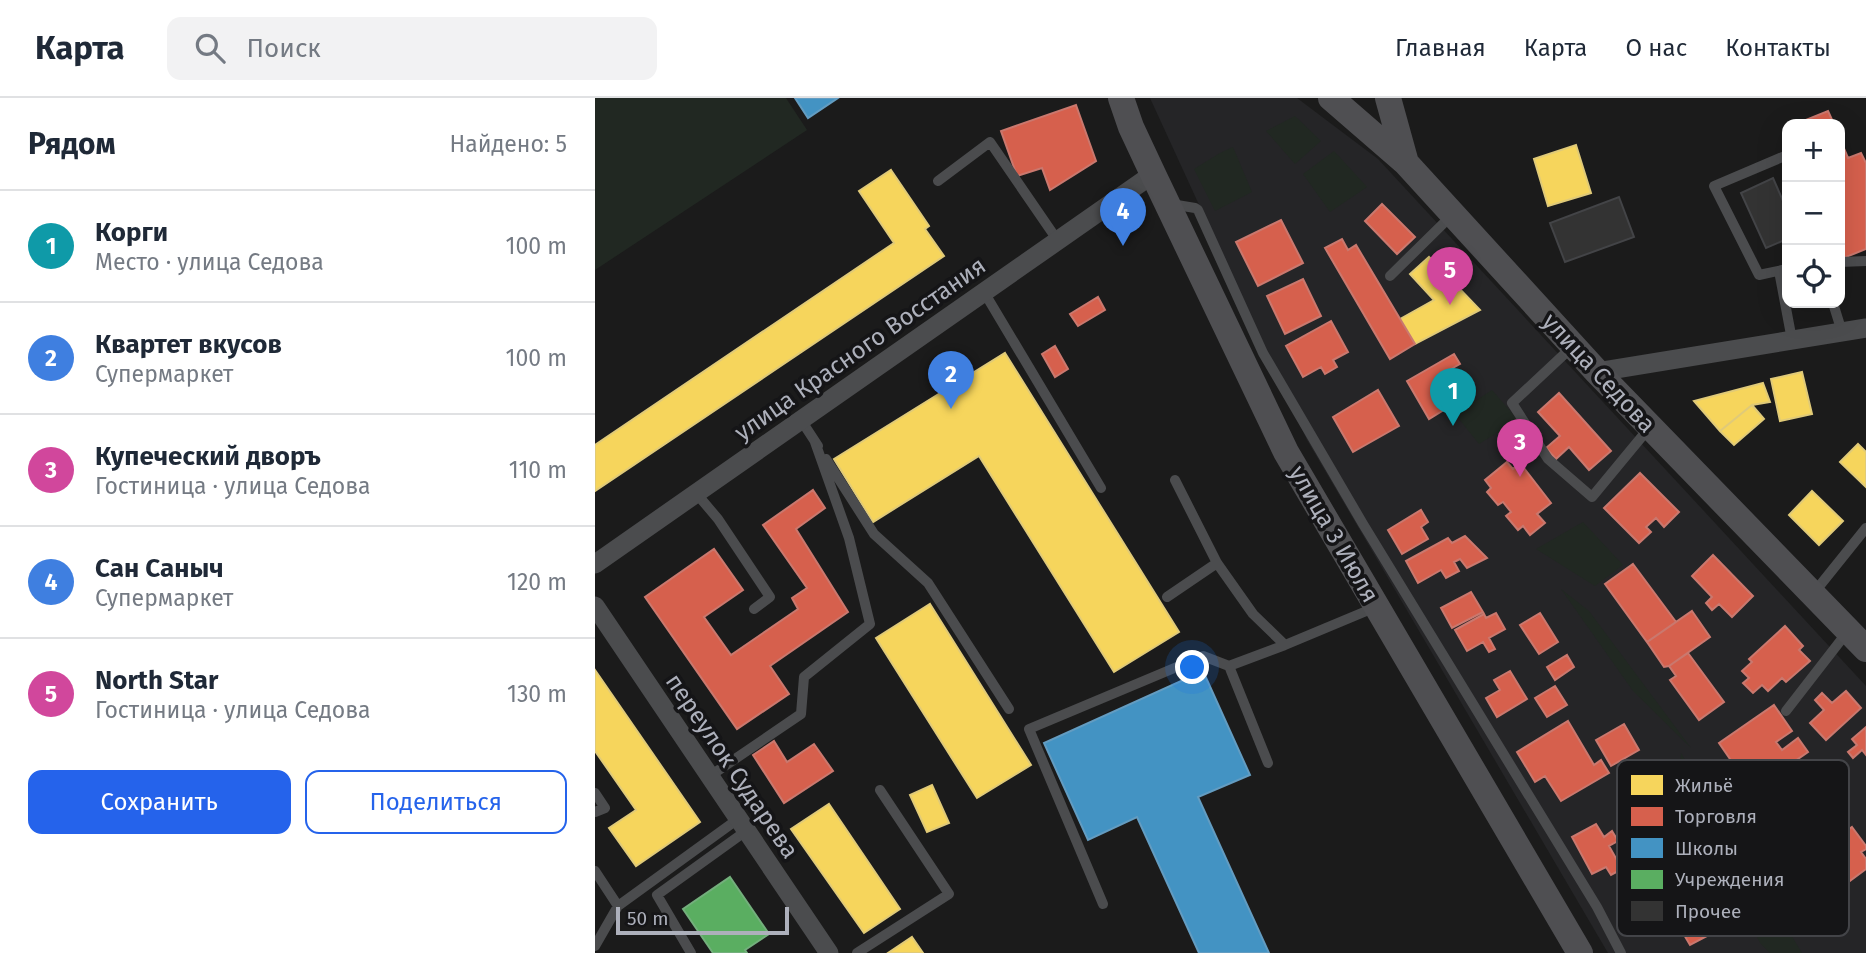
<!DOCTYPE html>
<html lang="ru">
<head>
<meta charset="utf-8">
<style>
	:root { --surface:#fff; --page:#f2f2f3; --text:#1f2937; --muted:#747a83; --line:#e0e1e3; --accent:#2563eb }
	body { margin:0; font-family:"Fira Sans",sans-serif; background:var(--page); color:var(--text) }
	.controls { position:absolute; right:21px; top:21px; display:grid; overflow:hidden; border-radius:14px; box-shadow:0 7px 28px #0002 }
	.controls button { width:63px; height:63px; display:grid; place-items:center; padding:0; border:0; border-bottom:2px solid var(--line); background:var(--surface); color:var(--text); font:35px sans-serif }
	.scale { position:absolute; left:21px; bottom:18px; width:173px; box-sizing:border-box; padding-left:7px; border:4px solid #adb0bb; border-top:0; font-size:19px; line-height:24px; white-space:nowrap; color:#adb0bb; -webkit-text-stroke:5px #151517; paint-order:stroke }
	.you { position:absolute; left:598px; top:570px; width:24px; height:24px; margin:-18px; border:5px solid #fff; border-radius:50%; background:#1a73e8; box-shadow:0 0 0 10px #1a73e833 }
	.badge { display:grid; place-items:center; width:46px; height:46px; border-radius:50%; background:var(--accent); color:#fff; font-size:23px; font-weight:700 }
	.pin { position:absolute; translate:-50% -58px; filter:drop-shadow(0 2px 4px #0008) }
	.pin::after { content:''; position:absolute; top:37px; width:24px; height:21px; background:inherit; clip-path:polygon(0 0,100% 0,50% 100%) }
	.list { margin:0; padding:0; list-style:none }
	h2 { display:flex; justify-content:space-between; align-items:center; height:91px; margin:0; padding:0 28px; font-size:30px }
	h2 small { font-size:23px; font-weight:400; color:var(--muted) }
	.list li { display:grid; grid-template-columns:46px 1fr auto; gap:21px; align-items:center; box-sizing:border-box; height:112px; padding:0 28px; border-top:2px solid var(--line) }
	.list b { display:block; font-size:26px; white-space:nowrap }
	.list p { margin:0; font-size:23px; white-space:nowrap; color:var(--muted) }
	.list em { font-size:23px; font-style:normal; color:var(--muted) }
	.actions { display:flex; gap:14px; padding:21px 28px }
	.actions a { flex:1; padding:16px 0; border:2px solid var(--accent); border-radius:14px; text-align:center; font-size:24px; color:var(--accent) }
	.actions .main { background:var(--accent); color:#fff }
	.icon { flex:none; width:38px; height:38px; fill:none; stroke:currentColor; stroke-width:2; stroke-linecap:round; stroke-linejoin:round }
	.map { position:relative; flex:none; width:1271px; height:855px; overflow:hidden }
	header { display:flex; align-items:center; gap:42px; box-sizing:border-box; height:98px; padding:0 35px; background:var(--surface); border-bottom:2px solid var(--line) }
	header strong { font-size:33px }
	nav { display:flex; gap:38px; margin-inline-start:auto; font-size:24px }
	.search { width:490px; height:63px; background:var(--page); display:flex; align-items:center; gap:18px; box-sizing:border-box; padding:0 24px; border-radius:14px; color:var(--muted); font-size:26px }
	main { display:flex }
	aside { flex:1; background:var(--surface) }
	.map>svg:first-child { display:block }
	.built { fill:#252527 }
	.green { fill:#212822 }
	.homes { fill:#f6d55c; stroke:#e0ca78; stroke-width:2 }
	.shops { fill:#d6604d; stroke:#ca786e; stroke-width:2 }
	.schools { fill:#4393c3; stroke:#639cc1; stroke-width:2 }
	.public { fill:#5aae61; stroke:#73af7c; stroke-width:2 }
	.building { fill:#333; stroke:#434447; stroke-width:2 }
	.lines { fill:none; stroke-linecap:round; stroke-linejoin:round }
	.lane { stroke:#4b4c4e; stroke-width:10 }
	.street { stroke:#4b4c4e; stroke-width:19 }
	.secondary { stroke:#4f4f52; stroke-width:26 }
	.labels { text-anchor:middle; stroke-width:7; stroke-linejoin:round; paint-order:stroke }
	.street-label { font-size:24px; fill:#adb0bb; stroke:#151517 }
	.key { fill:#151517; stroke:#434448; stroke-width:2 }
	.key-label { font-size:19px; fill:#adb0bb }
</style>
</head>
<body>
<header>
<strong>Карта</strong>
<div class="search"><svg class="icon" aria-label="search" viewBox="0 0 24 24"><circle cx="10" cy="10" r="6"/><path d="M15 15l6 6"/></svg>Поиск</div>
<nav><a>Главная</a><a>Карта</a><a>О нас</a><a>Контакты</a></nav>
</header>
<main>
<aside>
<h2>Рядом<small>Найдено: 5</small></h2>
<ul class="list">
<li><span class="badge" style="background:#0f9aa8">1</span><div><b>Корги</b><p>Место · улица Седова</p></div><em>100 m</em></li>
<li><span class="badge" style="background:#3f7fe0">2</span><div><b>Квартет вкусов</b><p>Супермаркет</p></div><em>100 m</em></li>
<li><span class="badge" style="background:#d1479c">3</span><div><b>Купеческий дворъ</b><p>Гостиница · улица Седова</p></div><em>110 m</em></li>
<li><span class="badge" style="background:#3f7fe0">4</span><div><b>Сан Саныч</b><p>Супермаркет</p></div><em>120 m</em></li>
<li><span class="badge" style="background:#d1479c">5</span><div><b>North Star</b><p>Гостиница · улица Седова</p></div><em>130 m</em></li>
</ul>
<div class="actions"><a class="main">Сохранить</a><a>Поделиться</a></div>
</aside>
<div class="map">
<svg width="1271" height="855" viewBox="0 0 1271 855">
	<rect width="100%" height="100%" fill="#1b1b1b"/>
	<!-- built -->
	<path class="built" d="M555,0H702L783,61L1271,588V855H1013L712,342Z"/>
	<!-- green -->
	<path class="green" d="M0,0H191L212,32L0,172Z
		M700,18L726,43L700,66L671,33Z
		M638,49L657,94L620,113L599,71L625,55Z
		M739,53L772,89L735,114L708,76Z
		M897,292L923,322L884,346L860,316Z
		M988,424L1028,467L1000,488L941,451Z
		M966,491L994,513L1096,650L1038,593Z
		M1086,655L1207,855H1175L1165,845L1084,680Z"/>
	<!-- homes -->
	<path class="homes" d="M981,47L996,95L953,108L939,61Z
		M296,72L334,128L330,131L349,158L0,393V347L299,145L264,93Z
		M834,159L885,212L820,246L805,221L839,202L815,176Z
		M410,255L584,534L519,574L384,358L278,424L239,361Z
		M1207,274L1217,316L1185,323L1176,281Z
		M1168,285L1175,304L1157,307L1125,333L1099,303Z
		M1157,307L1169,321L1139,347L1125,333Z
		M1263,346L1271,354V389L1245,364Z
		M1217,393L1248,423L1224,447L1194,417Z
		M335,506L436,667L382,700L281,540Z
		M0,572L105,724L41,768L14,730L41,712L0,653Z
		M337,687L354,725L332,734L315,697Z
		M234,706L305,811L269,835L196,731Z
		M317,839L328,855H293Z"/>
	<!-- shops -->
	<path class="shops" d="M481,7L501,63L455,92L447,70L422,78L406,33Z
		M1233,13L1239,26H1201Z
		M1245,41L1253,60L1266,55L1271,65V151L1246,161L1245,158Z
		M787,106L820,139L802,156L770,123Z
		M686,122L708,165L663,188L641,144Z
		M747,141L753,152L761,147L820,246L795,261L730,150Z
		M708,181L726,218L690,236L672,198Z
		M503,199L510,212L483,228L475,216Z
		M736,223L753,254L738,262L742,269L730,276L726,269L708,279L691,248Z
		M460,248L473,271L460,279L447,256Z
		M859,256L865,266L849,275L855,285L862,281L867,289L860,293L865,302L834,321L812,283Z
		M783,292L804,328L758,354L738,319Z
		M964,295L1016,353L994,372L974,349L961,361L951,350L965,338L943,314Z
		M912,364L918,371L925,365L956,405L942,416L950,425L935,437L928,428L923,432L911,418L916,414L908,404L903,407L892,394L896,390L890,382Z
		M1045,375L1084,414L1069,429L1061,420L1051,429L1056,434L1044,445L1009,410Z
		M218,392L230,410L201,431L253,514L175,568L194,596L142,631L50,499L119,451L148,492L109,519L136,557L203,511L197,500L212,490L168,427Z
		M826,412L833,424L826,429L833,441L807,456L793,432Z
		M870,438L892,460L872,470L865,461L859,464L864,473L851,480L846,472L823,485L811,463L853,440L857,445Z
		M1118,457L1158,498L1137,519L1124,506L1117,512L1111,505L1117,499L1097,478Z
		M1038,466L1081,524L1052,544L1010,486Z
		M876,494L888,514L857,530L846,510Z
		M1097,513L1115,539L1074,568L1069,569L1052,544Z
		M901,515L910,531L894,540L900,551L894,554L888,544L872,553L860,532L889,516L891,520Z
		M945,515L963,544L944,556L925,527Z
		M1190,528L1208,548L1204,552L1215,563L1191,584L1187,580L1173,593L1167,587L1158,595L1148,585L1154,580L1147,573L1157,564L1154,561Z
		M1093,555L1129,604L1104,622L1075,582L1081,578L1074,568Z
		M972,557L979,569L960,582L952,569Z
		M915,573L932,601L902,619L891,600L905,592L899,582Z
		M960,588L972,607L952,619L940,600Z
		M1251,593L1266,610L1231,642L1215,625L1229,612L1220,602L1227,595L1237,605Z
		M1179,607L1197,633L1181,644L1187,652L1203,640L1213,654L1157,693L1124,645Z
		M973,623L999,667L1006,662L1014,675L966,703L950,678L940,684L922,654Z
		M1029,626L1044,652L1016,668L1001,642Z
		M1271,629V657L1267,652L1258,660L1253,654L1262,647L1257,641Z
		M179,643L192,664L219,646L238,673L189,705L158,657Z
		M1001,726L1009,739L1017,733L1023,743L1014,748L1027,771L1016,777L1011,769L997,776L977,739Z
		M1257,729L1271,748V751L1266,754L1271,761V771L1225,805L1183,746L1207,730L1224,753Z
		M1102,775L1131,828L1095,847L1085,830L1094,825L1075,790Z"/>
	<!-- schools -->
	<path class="schools" d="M200,0H243L213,20Z
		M608,573L655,677L603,699L674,855H604L542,719L493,742L449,645Z"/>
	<!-- public -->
	<path class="public" d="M135,779L174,836L150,852L152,855H118L88,811Z"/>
	<!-- building -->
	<path class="building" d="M1178,80L1192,112V141L1171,150L1146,95Z
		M1024,99L1039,139L970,164L955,125Z"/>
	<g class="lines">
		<!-- lane -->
		<path class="lane" d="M1192,57L1119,88L1164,177L1192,171
			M343,83L395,44L463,143
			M576,106L600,110L603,112L668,255L768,426L1002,809L1026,855
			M1245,164L1271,163
			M1184,173L1197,242
			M795,178L858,116
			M389,194L506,390
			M1238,205L1247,234
			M978,248L917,305L953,361L997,399L1054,330
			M206,322L223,348
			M231,361L279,436L333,485L414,611
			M580,382L622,465L658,516L690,547
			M101,395L123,421L175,499L159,511
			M1218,496L1271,430
			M572,499L622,465
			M634,568L673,665
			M1191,613L1253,533
			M115,678L206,616L209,579L275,526L254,440L220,344
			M0,695L10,710L0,714
			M0,773L23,808L143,721
			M508,806L434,631L608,558L634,568L690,547L781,509
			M0,848L23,808
			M96,855L62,797L151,733
			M262,855L354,796L285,692"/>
		<!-- street -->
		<path class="street" d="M1002,274L1271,230
			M0,466L558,76
			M0,508L234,855"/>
		<!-- secondary -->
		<path class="secondary" d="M526,0L536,29L558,76L691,354L985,855
			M736,0L811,65L1002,274L1271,551
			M793,0L811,65"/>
	</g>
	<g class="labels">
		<!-- street labels -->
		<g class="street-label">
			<text transform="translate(265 251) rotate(-35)" y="8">улица Красного Восстания</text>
			<text transform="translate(1004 275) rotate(47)" y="8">улица Седова</text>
			<text transform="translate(739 436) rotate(60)" y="8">улица 3 Июля</text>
			<text transform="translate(137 668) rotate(56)" y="8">переулок Сударева</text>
		</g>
	</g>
	<!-- legend -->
	<rect x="1022" y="662" width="232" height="176" rx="10" class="key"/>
	<rect x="1036" y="677" width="32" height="20" fill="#f6d55c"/>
	<rect x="1036" y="709" width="32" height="19" fill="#d6604d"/>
	<rect x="1036" y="740" width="32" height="20" fill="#4393c3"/>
	<rect x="1036" y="772" width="32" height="19" fill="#5aae61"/>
	<rect x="1036" y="803" width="32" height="20" fill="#333"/>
	<g class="key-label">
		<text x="1080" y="694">Жильё</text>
		<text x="1080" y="725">Торговля</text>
		<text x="1080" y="757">Школы</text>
		<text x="1080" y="788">Учреждения</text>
		<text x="1080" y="820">Прочее</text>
	</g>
</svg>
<div class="controls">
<button>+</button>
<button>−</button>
<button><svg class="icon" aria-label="locate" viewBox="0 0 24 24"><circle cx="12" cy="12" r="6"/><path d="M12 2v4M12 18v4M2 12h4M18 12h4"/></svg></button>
</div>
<div class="scale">50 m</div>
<div class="you"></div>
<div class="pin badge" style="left:858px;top:328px;background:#0f9aa8">1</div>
<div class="pin badge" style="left:356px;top:311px;background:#3f7fe0">2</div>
<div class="pin badge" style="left:925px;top:379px;background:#d1479c">3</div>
<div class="pin badge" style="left:528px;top:148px;background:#3f7fe0">4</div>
<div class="pin badge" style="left:855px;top:207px;background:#d1479c">5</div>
</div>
</main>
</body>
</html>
